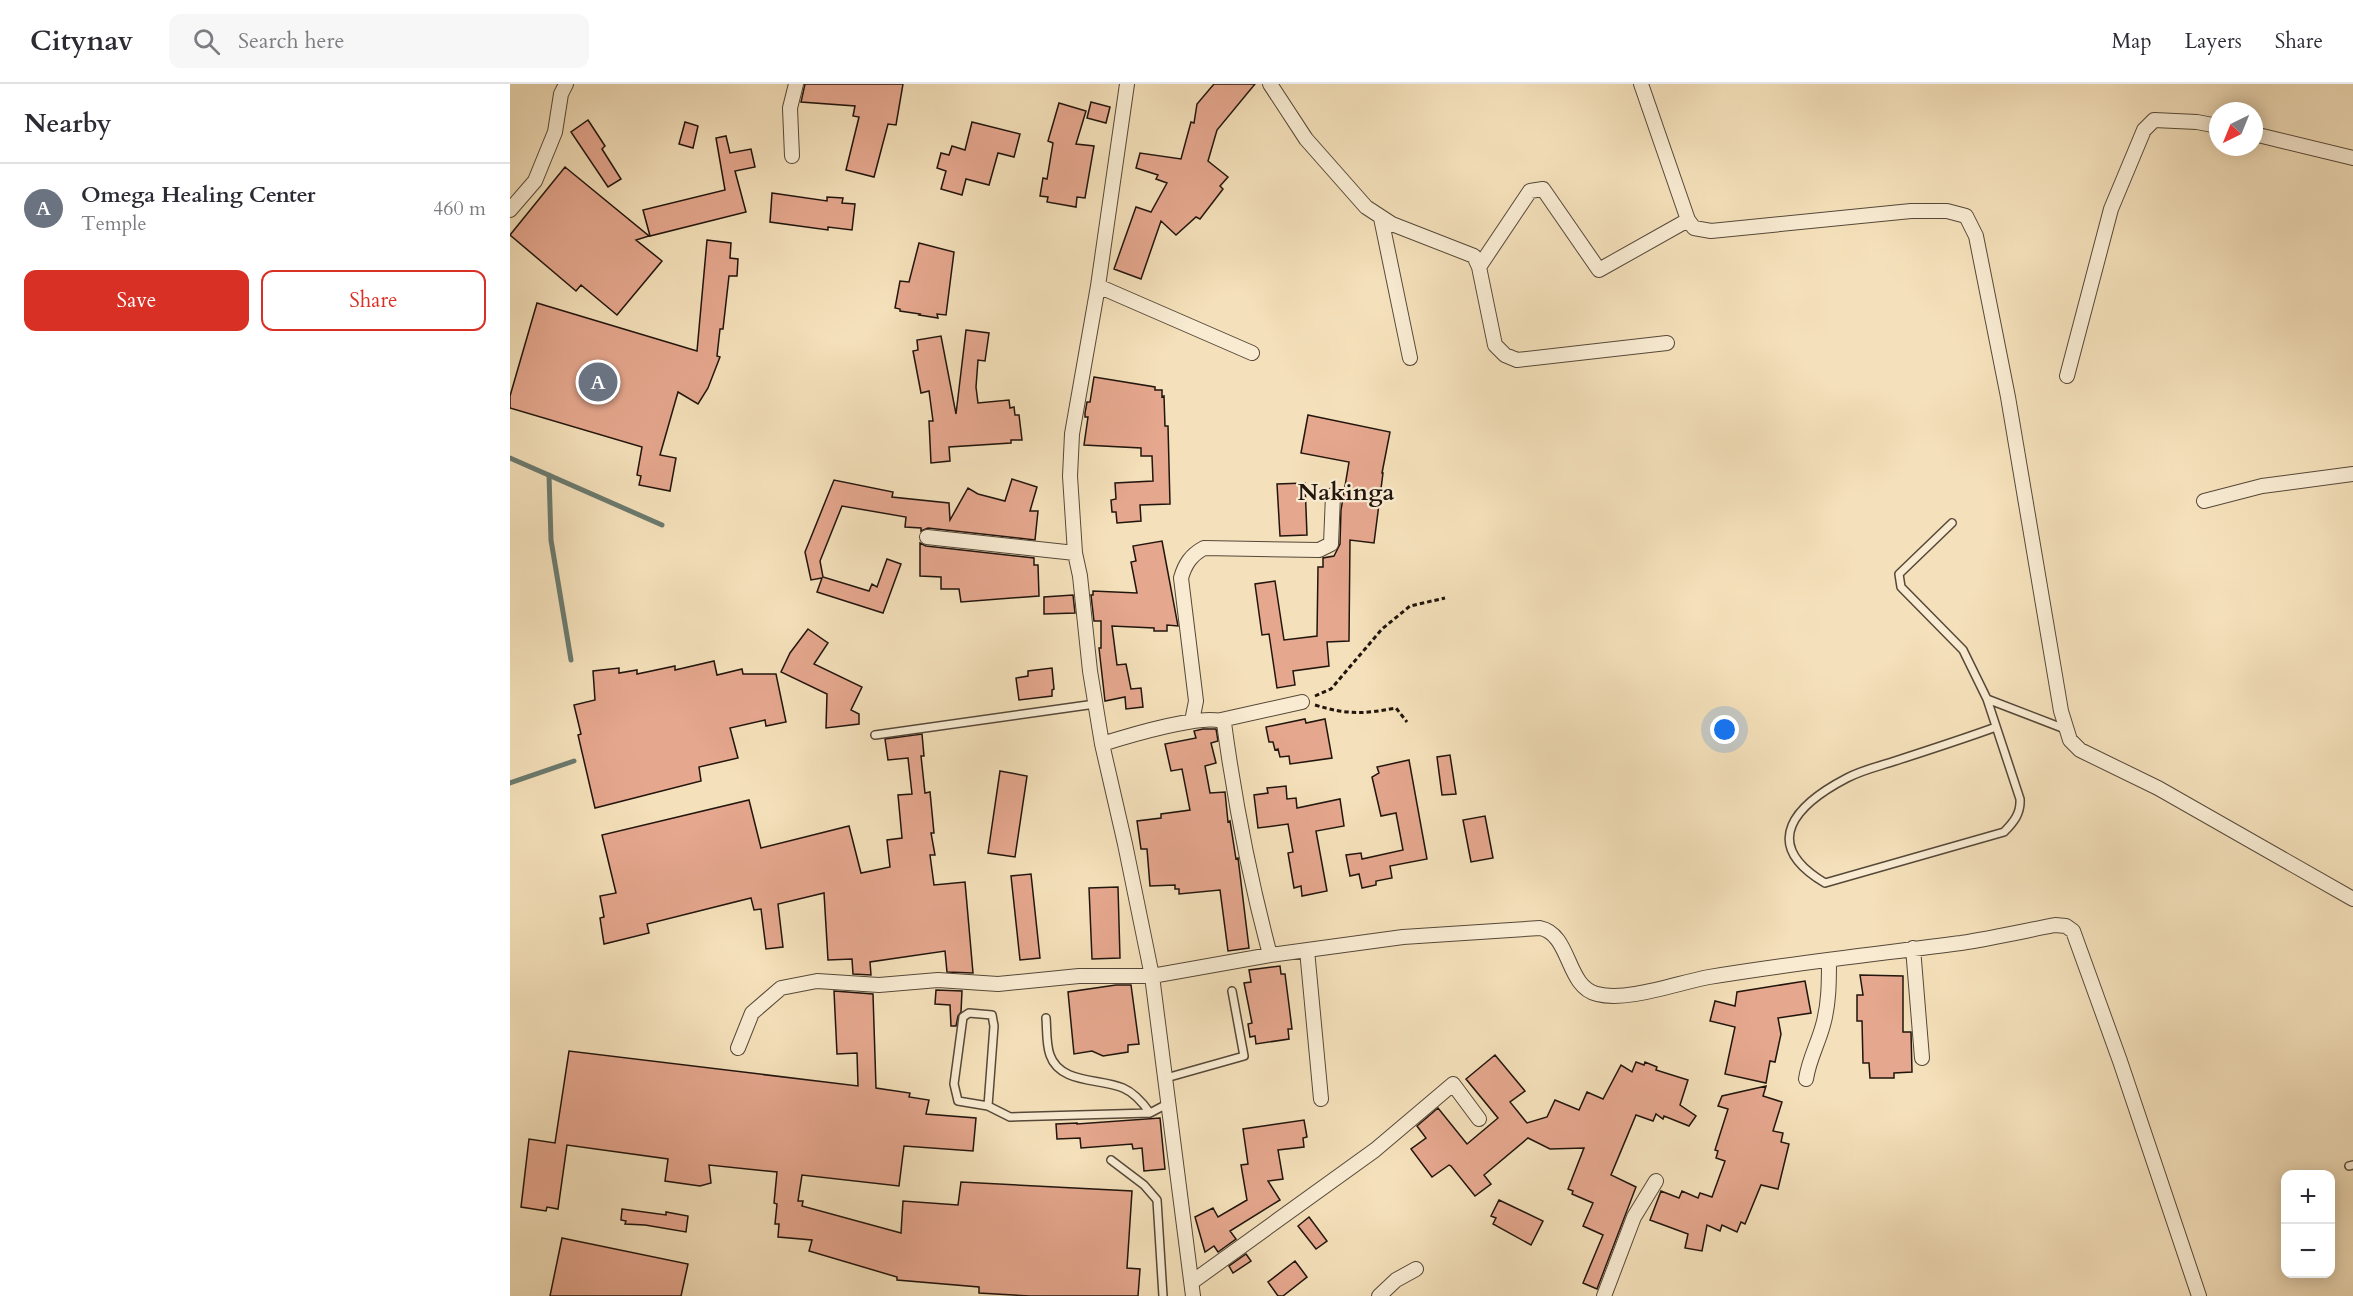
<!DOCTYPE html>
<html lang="en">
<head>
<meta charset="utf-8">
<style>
	:root { --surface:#fff; --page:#f7f7f7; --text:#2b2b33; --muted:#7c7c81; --line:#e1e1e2; --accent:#d93025 }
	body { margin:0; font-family:Cardo,serif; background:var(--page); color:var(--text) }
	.controls { position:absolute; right:18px; bottom:18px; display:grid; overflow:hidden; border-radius:12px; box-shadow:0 3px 15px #0003 }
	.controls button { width:54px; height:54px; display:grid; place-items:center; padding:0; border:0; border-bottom:2px solid var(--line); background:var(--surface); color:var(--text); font:30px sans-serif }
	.compass { position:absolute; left:1699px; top:18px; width:54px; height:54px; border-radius:50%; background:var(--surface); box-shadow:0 3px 15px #0003; rotate:223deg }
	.you { position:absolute; left:1215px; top:646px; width:21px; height:21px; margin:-15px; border:4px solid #fff; border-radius:50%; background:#1a73e8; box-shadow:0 0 0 9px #1a73e833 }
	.badge { display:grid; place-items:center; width:39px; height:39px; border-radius:50%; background:var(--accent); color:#fff; font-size:20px; font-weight:700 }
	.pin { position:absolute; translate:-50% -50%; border:3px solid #fff; box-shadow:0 2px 6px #0006 }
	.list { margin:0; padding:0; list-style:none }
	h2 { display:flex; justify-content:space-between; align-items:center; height:78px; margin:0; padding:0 24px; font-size:26px }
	h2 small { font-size:20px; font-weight:400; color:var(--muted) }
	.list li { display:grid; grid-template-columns:39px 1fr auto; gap:18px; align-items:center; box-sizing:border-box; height:90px; padding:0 24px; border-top:2px solid var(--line) }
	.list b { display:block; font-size:22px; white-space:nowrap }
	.list p { margin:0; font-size:20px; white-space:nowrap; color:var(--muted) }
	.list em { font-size:20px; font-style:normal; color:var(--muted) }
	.actions { display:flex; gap:12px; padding:18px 24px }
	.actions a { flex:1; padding:14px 0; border:2px solid var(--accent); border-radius:12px; text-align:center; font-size:21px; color:var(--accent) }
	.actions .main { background:var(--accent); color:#fff }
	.icon { flex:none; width:33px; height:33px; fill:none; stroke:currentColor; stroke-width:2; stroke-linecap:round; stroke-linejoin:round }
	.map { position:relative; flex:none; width:1843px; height:1212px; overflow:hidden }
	header { display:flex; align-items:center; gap:36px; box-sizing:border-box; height:84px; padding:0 30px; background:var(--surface); border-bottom:2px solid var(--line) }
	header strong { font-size:28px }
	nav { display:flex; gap:33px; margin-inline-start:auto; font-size:21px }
	.search { width:420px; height:54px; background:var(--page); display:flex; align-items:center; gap:15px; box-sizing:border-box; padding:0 21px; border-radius:12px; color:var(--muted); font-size:22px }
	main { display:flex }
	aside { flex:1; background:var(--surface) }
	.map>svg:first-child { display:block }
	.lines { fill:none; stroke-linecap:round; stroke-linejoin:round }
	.stream { stroke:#6b7a6e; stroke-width:5 }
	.building { fill:#e5a78e; stroke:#21150d; stroke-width:1.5 }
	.lane-casing { stroke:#564838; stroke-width:10 }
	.street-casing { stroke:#564838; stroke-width:16 }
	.path { stroke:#21150d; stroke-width:3; stroke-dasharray:4.5 3; stroke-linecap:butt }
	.lane { stroke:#f8ebd2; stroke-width:7 }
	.street { stroke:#f8ebd2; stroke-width:14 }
	.labels { text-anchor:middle; stroke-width:4.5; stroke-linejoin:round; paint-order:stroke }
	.quarter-label { font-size:24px; font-weight:bold; fill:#21150d; stroke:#f8ebd2 }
</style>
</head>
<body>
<header>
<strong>Citynav</strong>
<div class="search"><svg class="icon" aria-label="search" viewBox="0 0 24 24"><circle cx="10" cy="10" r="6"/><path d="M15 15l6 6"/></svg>Search here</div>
<nav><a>Map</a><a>Layers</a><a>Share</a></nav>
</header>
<main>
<aside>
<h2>Nearby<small></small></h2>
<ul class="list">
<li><span class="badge" style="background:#6b7280">A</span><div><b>Omega Healing Center</b><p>Temple</p></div><em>460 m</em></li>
</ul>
<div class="actions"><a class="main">Save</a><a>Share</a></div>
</aside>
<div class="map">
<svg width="1843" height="1212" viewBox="0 0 1843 1212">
	<rect width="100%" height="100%" fill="#f4e0ba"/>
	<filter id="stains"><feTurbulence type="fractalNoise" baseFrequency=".00333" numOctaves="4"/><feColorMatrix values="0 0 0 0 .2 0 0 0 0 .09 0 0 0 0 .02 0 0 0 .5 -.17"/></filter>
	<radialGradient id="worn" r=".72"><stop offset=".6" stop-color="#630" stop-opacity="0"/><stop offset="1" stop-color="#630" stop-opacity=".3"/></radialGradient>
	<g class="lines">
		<!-- stream -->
		<path class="stream" d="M0,374L152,441
			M39,391L41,456L61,576
			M0,699L64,677"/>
	</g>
	<!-- building -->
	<path class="building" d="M295,0H393L386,41L378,40L364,93L336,86L349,33L343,32L345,22L291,18Z
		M704,0H745L707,46L698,77L718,93L710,102L713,105L690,135L686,133L666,151L651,137L631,195L604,185L626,123L641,128L657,99L646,95L648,91L626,84L630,69L671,75L681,38L684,39L687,20Z
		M581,18L600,23L596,39L577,34Z
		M549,19L576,27L566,60L584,62L575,114L567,113L566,123L537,118L538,113L530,112L533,94L537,95L543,59L538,57Z
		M78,36L95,62L92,65L111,95L98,103L61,48Z
		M175,38L188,42L183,64L169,60Z
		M462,38L510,50L504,73L488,69L479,101L456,95L452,111L431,105L436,87L427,84L431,69L439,71L442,62L455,66Z
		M216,52L220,69L241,65L245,83L225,87L236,128L140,152L133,126L215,106L206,54Z
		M55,83L139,152L126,156L152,177L107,231L71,201L66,207L0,151Z
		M262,109L317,117V113L333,114L332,119L345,120L342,146L318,143V146L260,138Z
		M197,156L221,159L220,174L228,175L227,192H219L213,245H210L207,272L210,273L198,304L188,320L168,308L150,371L166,374L160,407L129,401L131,392L127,391L132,363L0,324V312L27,219L187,267Z
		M409,159L444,168L436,231L427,230L428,234L409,231L410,230L390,227V225L385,224L390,197L399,198Z
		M456,246L479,249L475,277L468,276L466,303L468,319L499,316L500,324L504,323L505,331H509L512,356H501V359L439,363L440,377L421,379L419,337H423L419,307L411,309L403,267L408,266L407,256L431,252L446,330Z
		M584,293L645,303V306H652V313L654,312L655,342H658L660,420L630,421L631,437L607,439L606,428H602L601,416L606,415L605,399L643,397L642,372H631V364L574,361L578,333H575V329L577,318H580Z
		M798,331L880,348L872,389H873L864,459L840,456L839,557L817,558L819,582L783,587L785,601L767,604L759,550L752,551L745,500L765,497L774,556L807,552L808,483H813V474L824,472L830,460L831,426L839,378L791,369Z
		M502,395L527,403L520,427H528L525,456L418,444L411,447V444L395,443L396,433L332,422L310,477L313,493L359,507L362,500L367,503L377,475L391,480L373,529L307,508L312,494L301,496L295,468L324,396L383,408L382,413L439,419L440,436L458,404L468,410L495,417Z
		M795,399L797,451L770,452L767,400Z
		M652,457L668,542L657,541V547H644V544L602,542L607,581L616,580L621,605L631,604L633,623L616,625L615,613L595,617L589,564H591V537H584L581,511H583V507L627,509L621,478L626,477L623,462Z
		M410,459L416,462L524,474V481H528L529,512L451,518L449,505H431V493L410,492Z
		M563,511L565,529L534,530V513Z
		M298,545L318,559L304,580L352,603L341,626L349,630V640L316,644L317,610L271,588L280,569Z
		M204,577L207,591L232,585L233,590H266L276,638L256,642L255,636L220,644L228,674L189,683L191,697L85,724L68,651L71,650L64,621L85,616L83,587L109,584V589L127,586V590L165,582V586Z
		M542,584L544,605L542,606V612L509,616L506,594L518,592V587Z
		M795,635L796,639L815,635L822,674L780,680L779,672L770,673L768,665L765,666L763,658H759L756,643Z
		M693,645H706L708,657L701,659L706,679L695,682L700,709L715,708L718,738L720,737L726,775L728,774L739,864L718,867L710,806L669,810V805H665V801L640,802L637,765H631L627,737L651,734V730L680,726L672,685L661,687L655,660L686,654L684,647Z
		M412,650L414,672H411L415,709L420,708L424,749H421L425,771H420L424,801L455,798L463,889L437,888L435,867L360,878L361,891L343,890L342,875L318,876L314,809L268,820L273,863L256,865L251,825L244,826L241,814L137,840L139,849L94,860L90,834L94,833L90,812L106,809L92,751L239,716L251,764L339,742L351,789L380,783L377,756L392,754L388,711L402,710L398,674L378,676L375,655Z
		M940,671L946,710L932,711L927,673Z
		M899,676L917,775L880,782L882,794L866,797V801L852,804L849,790L840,792L836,771L851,769L852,775L893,766L886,729L871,732L862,693L869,689L867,683Z
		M490,687L517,692L505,773L478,769Z
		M776,702L777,715L786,714L787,724L830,715L834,742L806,747L817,807L792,812L791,802L784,804L778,769L783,768L778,740L748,744L744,711L758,709L757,704Z
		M975,732L983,774L961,778L953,736Z
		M521,790L530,874L510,876L501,792Z
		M608,803L610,874L582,875L579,804Z
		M770,882L771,890H775L779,921L782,945H778L779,955L746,960L745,952L740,953L738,940L742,939L734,899L741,898L739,886Z
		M1350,891L1393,892V948H1401L1402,988L1384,989V994H1360L1359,979H1353L1352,937H1347V911H1353Z
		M1295,897L1301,929L1268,934L1271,950L1265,978L1260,977L1256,999L1215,990L1225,943L1200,937L1205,917L1225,922L1227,908Z
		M606,901H621L629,960L618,961V968L593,972L582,967L564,970L558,908Z
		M426,906L452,907L451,928L448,932L446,942H441L440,921L425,920Z
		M324,907L363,910L366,1004L400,1009L399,1013L419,1016L416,1030L466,1034L463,1067L394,1062L389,1102L292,1091L288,1117H293L292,1122L391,1149L393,1117L448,1121L451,1098L622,1107L617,1184L630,1185L628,1212H520L469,1209V1203L387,1196V1193L299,1167L302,1156L268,1153L269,1140H265L267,1120L264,1119L267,1088L199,1081L201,1099L190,1102L155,1097L158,1075L57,1061L48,1125L37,1123L36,1127L11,1123L19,1055L45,1059L59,967L348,1002L347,969L327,970Z
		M985,971L1015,1007L1000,1018L1017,1039L1037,1033L1045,1016L1069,1026L1077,1008L1093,1015L1111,981L1122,988L1126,978L1134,981L1135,978L1147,983L1146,986L1178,996L1170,1021L1186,1032L1179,1042L1154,1032L1153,1035L1146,1030L1143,1037L1126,1031L1101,1091L1126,1103L1087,1205L1073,1199L1093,1151L1073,1142L1083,1119L1062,1110L1063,1107L1058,1105L1074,1064L1040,1065L1018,1054L974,1091L981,1100L965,1112L941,1082L939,1081L922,1093L901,1065L916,1054L907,1042L928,1024L957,1060L988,1034L956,995Z
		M1256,1002L1253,1012L1272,1018L1263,1047L1273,1049L1271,1058L1279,1060L1268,1105L1251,1101L1235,1140L1231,1138L1227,1148L1212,1141L1210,1147L1197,1141L1192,1167L1175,1164L1178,1150L1140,1136L1151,1107L1169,1114L1172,1107L1188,1114L1190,1109L1202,1113L1215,1077L1206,1074L1208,1067L1205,1066L1218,1025L1208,1022L1212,1012Z
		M650,1034L655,1085L634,1087L632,1064L623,1065L622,1060L571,1064L570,1054L547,1055L546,1040L567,1039V1040Z
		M794,1036L797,1053L793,1054L794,1063L768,1066L773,1095L758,1097L770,1116L720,1147L726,1155L708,1168L704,1162L695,1168L685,1133L703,1124L708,1133L737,1116L731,1081L738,1080L733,1045Z
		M989,1116L1033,1137L1021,1161L983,1140L986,1134L981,1132Z
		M112,1125L156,1131V1128L178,1132L176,1148L135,1141L115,1140L116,1137L111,1136Z
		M799,1133L817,1157L806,1165L788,1142Z
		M52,1154L178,1180L171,1212H40Z
		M736,1170L741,1177L723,1189L719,1182Z
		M785,1177L797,1193L773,1212H768L758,1198Z"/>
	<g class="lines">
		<!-- lane casing -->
		<g class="lane-casing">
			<path id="lane" d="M1442,439L1389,490L1391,503L1453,566L1477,615L1555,645
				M1477,615L1510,715C1511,729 1504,738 1494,748L1315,799C1248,759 1287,720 1337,694C1352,686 1370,682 1385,677C1419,666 1453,655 1486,643
				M365,651L585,620
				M536,934C537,945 536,960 540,971C550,1000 589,994 613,1004C625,1009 633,1019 640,1029
				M656,994L734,972L722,907
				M478,1022L484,942L482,931L459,929L453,933L444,1000L448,1017L478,1022L500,1033L640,1029L659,1019
				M601,1076L634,1101L647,1116L653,1212
				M1839,1082L1843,1081"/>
		</g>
		<!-- street casing -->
		<g class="street-casing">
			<path id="street" d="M617,0L588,202L562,350L560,392L565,469L570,492L580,587L592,660L615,760L642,892L683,1212
				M760,0L796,55L856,123L882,140L964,172L969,183L985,261L995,271L1007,276L1157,259
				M1131,0L1178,136L1184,144L1201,147L1401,127H1437L1456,132L1466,152L1498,313L1551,627L1560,656L1570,666L1648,704L1843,815
				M1744,50L1843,74
				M282,72L280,24L286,0
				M0,126L25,97L45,48L51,10L56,0
				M871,134L900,274
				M969,183L1020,107L1033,105L1089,186L1178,136
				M588,202L742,269
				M1557,292L1601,125L1634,46L1644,36L1687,38L1708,42
				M1694,417L1752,402L1843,390
				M417,453L565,469
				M711,636L792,618
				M682,637L686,617L671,494C675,480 681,471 694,464L809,466L821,460L823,411
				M592,660C611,654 702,626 714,639C725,720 739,792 760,871
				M1403,864L1412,974
				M797,866L811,1015
				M228,964L242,929L271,904L307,897L369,901L428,896L488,900L569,892H642L760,871L893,853L1030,844C1061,850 1056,903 1087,910C1117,918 1167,899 1199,893C1283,879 1367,870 1451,859C1483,854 1514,847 1545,841L1556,842L1563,847L1610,977L1689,1212
				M1296,995C1299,975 1308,960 1313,941C1319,920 1319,898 1319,876
				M682,1198L865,1066L943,1000L969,1035
				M869,1212L886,1196L906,1185
				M1094,1212L1124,1133L1146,1097"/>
		</g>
		<!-- path -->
		<path class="path" d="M805,612L821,605L872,545L900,522L935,514
			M805,621C838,631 854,630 886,624L897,638"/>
		<!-- lane -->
		<use href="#lane" class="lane"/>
		<!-- street -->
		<use href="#street" class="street"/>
	</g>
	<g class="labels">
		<!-- quarter labels -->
		<g class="quarter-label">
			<text x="836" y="416">Nakinga</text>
		</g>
	</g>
	<rect width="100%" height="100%" filter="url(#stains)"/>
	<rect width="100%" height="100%" fill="url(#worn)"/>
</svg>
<div class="controls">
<button>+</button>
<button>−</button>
</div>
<svg class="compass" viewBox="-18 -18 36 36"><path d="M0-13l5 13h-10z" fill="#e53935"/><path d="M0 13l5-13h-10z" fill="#7c7c81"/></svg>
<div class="you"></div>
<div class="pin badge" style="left:88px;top:298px;background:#6b7280">A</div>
</div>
</main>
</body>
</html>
